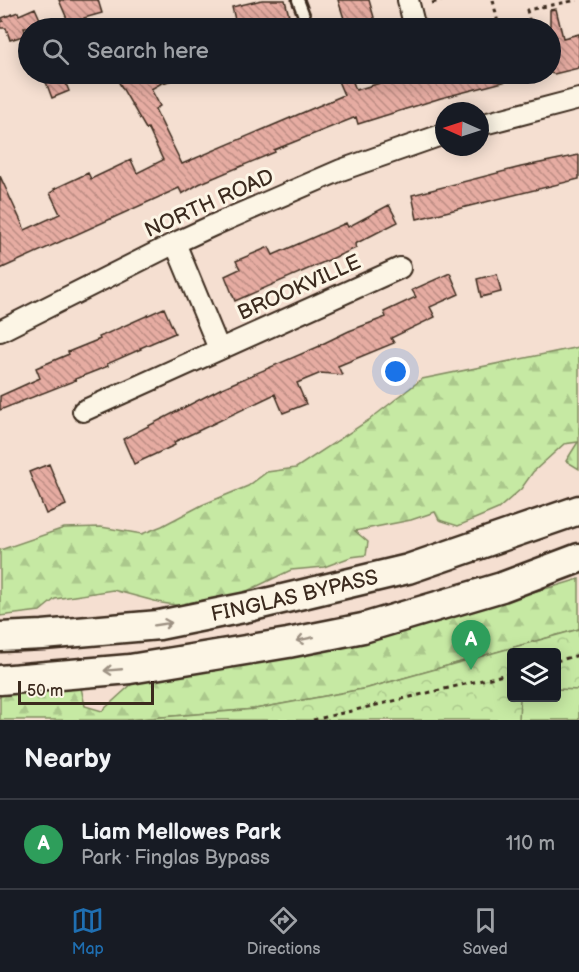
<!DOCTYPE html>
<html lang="en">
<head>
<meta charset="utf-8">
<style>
	:root { --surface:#171b24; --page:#20242c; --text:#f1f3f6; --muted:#9ea1a6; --line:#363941; --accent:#1f6fb2 }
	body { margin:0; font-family:"Balsamiq Sans",sans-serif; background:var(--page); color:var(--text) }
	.controls { position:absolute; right:18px; bottom:18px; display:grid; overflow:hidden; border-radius:6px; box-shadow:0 3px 15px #0003 }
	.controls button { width:54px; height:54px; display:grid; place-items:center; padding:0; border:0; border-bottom:2px solid var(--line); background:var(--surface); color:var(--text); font:30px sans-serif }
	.compass { position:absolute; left:435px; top:102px; width:54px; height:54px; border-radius:50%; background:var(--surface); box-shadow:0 3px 15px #0003; rotate:273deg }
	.scale { position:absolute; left:18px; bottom:15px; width:136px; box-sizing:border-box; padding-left:6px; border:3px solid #3b2a1e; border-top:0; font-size:16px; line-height:21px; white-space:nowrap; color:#3b2a1e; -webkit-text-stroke:4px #fcf5e5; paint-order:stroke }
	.you { position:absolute; left:396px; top:372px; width:21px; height:21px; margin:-15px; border:4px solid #fff; border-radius:50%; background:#1a73e8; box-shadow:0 0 0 9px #1a73e833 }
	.badge { display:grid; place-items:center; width:39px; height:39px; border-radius:50%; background:var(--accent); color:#fff; font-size:20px; font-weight:700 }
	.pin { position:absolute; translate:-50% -50px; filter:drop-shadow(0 2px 3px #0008) }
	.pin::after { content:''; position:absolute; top:32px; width:21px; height:18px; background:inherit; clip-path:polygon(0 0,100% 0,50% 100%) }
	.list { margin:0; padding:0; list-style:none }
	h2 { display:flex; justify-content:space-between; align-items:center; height:78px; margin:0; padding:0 24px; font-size:26px }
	h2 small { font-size:20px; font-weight:400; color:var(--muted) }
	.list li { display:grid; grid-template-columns:39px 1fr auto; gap:18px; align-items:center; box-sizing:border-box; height:90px; padding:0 24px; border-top:2px solid var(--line) }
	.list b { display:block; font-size:22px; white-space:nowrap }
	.list p { margin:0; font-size:20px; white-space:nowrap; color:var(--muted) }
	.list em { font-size:20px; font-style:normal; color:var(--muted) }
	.icon { flex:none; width:33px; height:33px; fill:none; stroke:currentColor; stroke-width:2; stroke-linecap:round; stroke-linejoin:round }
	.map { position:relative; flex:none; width:579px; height:720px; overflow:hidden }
	.search { position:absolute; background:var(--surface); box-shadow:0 3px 15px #0003; left:18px; right:18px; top:18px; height:66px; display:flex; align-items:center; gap:15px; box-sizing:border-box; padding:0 21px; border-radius:33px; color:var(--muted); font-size:22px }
	.sheet { height:168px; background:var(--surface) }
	nav { display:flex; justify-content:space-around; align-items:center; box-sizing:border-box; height:84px; border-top:2px solid var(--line); background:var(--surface); font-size:16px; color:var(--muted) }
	nav a { display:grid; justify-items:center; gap:3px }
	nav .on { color:var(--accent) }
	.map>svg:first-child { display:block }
	.forest { fill:url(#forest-firs); stroke:#808a60; stroke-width:1.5 }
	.park { fill:url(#park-crowns); stroke:#808a60; stroke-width:1.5; fill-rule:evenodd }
	.garden { fill:#c6e9a3; stroke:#808a60; stroke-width:1.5 }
	.building { fill:url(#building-back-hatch); stroke:#3b2a1e; stroke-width:1.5 }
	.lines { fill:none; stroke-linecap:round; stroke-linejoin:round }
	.lane-casing { stroke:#3b2a1e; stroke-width:15 }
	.street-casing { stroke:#3b2a1e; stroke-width:24 }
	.secondary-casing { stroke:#3b2a1e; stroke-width:33 }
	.path { stroke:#3b2a1e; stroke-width:3; stroke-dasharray:4.5 4.5; stroke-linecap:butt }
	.lane { stroke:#fcf5e5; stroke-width:10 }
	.street { stroke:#fcf5e5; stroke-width:20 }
	.secondary { stroke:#fcf5e5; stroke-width:28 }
	.oneway { stroke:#9c9082 }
	.labels { text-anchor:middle; stroke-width:6; stroke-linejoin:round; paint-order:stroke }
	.street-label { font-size:21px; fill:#3b2a1e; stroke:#fcf5e5 }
</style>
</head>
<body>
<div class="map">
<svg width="579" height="720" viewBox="0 0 579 720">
	<defs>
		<pattern id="forest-firs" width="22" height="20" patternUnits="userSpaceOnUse" patternTransform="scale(1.5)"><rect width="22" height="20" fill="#c6e9a3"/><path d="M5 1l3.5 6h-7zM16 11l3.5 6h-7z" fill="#abc88c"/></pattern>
		<pattern id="park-crowns" width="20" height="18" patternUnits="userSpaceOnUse" patternTransform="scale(1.5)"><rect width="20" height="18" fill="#c6e9a3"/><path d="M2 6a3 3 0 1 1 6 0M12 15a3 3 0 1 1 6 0" fill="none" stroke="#abc88c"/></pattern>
		<pattern id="building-back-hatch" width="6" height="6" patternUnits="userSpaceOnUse" patternTransform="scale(1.5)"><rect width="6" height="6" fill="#e6aca2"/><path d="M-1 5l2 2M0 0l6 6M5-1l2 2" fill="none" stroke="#bc8c83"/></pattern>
	</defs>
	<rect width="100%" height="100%" fill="#f5dfd1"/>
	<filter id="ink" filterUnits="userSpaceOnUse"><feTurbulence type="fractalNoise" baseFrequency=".0167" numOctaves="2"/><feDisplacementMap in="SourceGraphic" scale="12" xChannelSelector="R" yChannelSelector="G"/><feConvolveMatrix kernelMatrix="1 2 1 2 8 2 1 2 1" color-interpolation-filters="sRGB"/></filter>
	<g filter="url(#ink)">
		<!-- forest -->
		<path class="forest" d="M579,347V469L566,461L578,442L564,444L533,472L521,489L498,509L458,526L439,520L435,512L411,520L355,531L368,542L366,555L351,557L324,567L291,570L243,593L187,607L162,603L113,590L55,599L40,611L0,616V550L64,528L101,527L142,534L162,526L202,505L248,486L267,472L296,468L369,420L422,379Z
			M579,579V629L368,688L255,709L127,720H0V691L80,683L85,706L102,711L134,682L349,639L556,586Z"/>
		<!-- park -->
		<path class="park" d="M579,629V720H127L255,709L368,688ZM512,652H556V698H512Z"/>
		<!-- garden -->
		<path class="garden" d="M557,689L579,690V720H519L520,698H556Z"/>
		<!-- building -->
		<path class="building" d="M59,0H98L102,13L84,18L85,21L71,28Z
			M262,0H285L292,28H237L232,7Z
			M338,0H369L377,28H347Z
			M35,8L44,28H24L26,35L10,40L6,28H0V22L3,21L2,18L18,12L19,15Z
			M556,9L563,38L579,34V68L554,74L550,73V10Z
			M43,74H62L69,91L52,98Z
			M114,74H156V79L162,83L151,89L160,106L155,109L182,164L344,95L335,74H350L356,90L411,74H514L515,79L441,98L358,124L356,117L274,150L275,152L199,184L182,194L179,188L0,269V176L25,230L60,214L50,193L55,190L54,189L88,173L91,179L131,160L137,173L163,160L148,128L146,129Z
			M579,155V179L417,219L412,195L521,167Z
			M389,205L398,222L355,244L356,248L235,301L225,276L240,269L236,261L269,247L273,255L346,223L348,227Z
			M450,273L459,294L430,307L435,317L391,338L394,343L338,366L342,375L321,373L297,383L306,404L283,413L275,394L198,431L174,442L175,445L134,464L123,439L222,388L320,346V345L349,331L386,317L384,312L416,297L412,290Z
			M497,274L501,292L481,297L477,279Z
			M164,308L175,333L140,348L141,349L107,364L108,366L75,379L76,380L0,410V396L40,378L36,368L69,354L68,352L100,339L99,337Z
			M49,464L66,505L46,514L29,472Z"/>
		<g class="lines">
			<!-- lane casing -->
			<g class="lane-casing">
				<path id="lane" d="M298,0L308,26L301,28
					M163,76L169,74"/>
			</g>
			<!-- street casing -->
			<g class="street-casing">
				<path id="street" d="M408,0L415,28
					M480,125L579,99
					M175,243L219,349
					M0,331L175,243L214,225L341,170L444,134
					M83,411L400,268"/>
			</g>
			<!-- secondary casing -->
			<g class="secondary-casing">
				<g id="secondary">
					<path id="s1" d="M0,637L43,635L159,625L253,606L408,569L579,510"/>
					<path d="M0,680L130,669L288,643L363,628L502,587L579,558"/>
				</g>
			</g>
			<!-- path -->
			<path class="path" d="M493,0L499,28
				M432,3L444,0
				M528,28H531L527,10L577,0
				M556,661L579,655
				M313,720L512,673"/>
			<!-- lane -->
			<use href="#lane" class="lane"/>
			<!-- street -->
			<use href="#street" class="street"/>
			<!-- secondary -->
			<use href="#secondary" class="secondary"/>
		</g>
		<!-- one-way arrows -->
		<defs><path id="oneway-shaft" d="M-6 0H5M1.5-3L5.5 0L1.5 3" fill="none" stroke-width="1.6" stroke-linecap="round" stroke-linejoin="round" transform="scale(1.5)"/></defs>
		<g class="oneway">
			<use href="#oneway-shaft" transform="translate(163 624) rotate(-9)"/>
			<use href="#oneway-shaft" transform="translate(305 639) rotate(168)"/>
			<use href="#oneway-shaft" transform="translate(113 670) rotate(175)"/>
		</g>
	</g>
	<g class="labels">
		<!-- street labels -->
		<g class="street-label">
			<text transform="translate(209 203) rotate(-24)" y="7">NORTH ROAD</text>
			<text transform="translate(299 287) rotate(-24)" y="7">BROOKVILLE</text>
			<text dy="7" stroke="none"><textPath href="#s1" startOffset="298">FINGLAS BYPASS</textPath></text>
		</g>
	</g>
</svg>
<div class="controls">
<button><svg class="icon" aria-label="layers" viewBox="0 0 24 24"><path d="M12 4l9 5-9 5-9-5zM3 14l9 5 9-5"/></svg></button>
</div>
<svg class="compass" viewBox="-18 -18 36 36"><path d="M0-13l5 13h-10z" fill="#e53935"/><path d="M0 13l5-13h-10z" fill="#9ea1a6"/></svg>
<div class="scale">50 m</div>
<div class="you"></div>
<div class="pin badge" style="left:471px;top:670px;background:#2e9e5b">A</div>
<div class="search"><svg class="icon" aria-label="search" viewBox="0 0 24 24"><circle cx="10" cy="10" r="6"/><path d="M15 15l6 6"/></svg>Search here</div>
</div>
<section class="sheet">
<h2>Nearby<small></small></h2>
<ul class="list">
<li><span class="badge" style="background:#2e9e5b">A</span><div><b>Liam Mellowes Park</b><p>Park · Finglas Bypass</p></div><em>110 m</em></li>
</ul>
</section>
<nav>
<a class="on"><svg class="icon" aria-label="map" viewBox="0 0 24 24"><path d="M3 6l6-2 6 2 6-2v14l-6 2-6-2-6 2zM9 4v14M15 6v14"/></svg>Map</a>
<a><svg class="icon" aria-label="directions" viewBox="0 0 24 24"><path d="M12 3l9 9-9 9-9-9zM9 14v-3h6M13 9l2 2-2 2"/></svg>Directions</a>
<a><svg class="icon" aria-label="saved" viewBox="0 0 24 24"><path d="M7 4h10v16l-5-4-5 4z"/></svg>Saved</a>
</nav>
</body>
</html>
